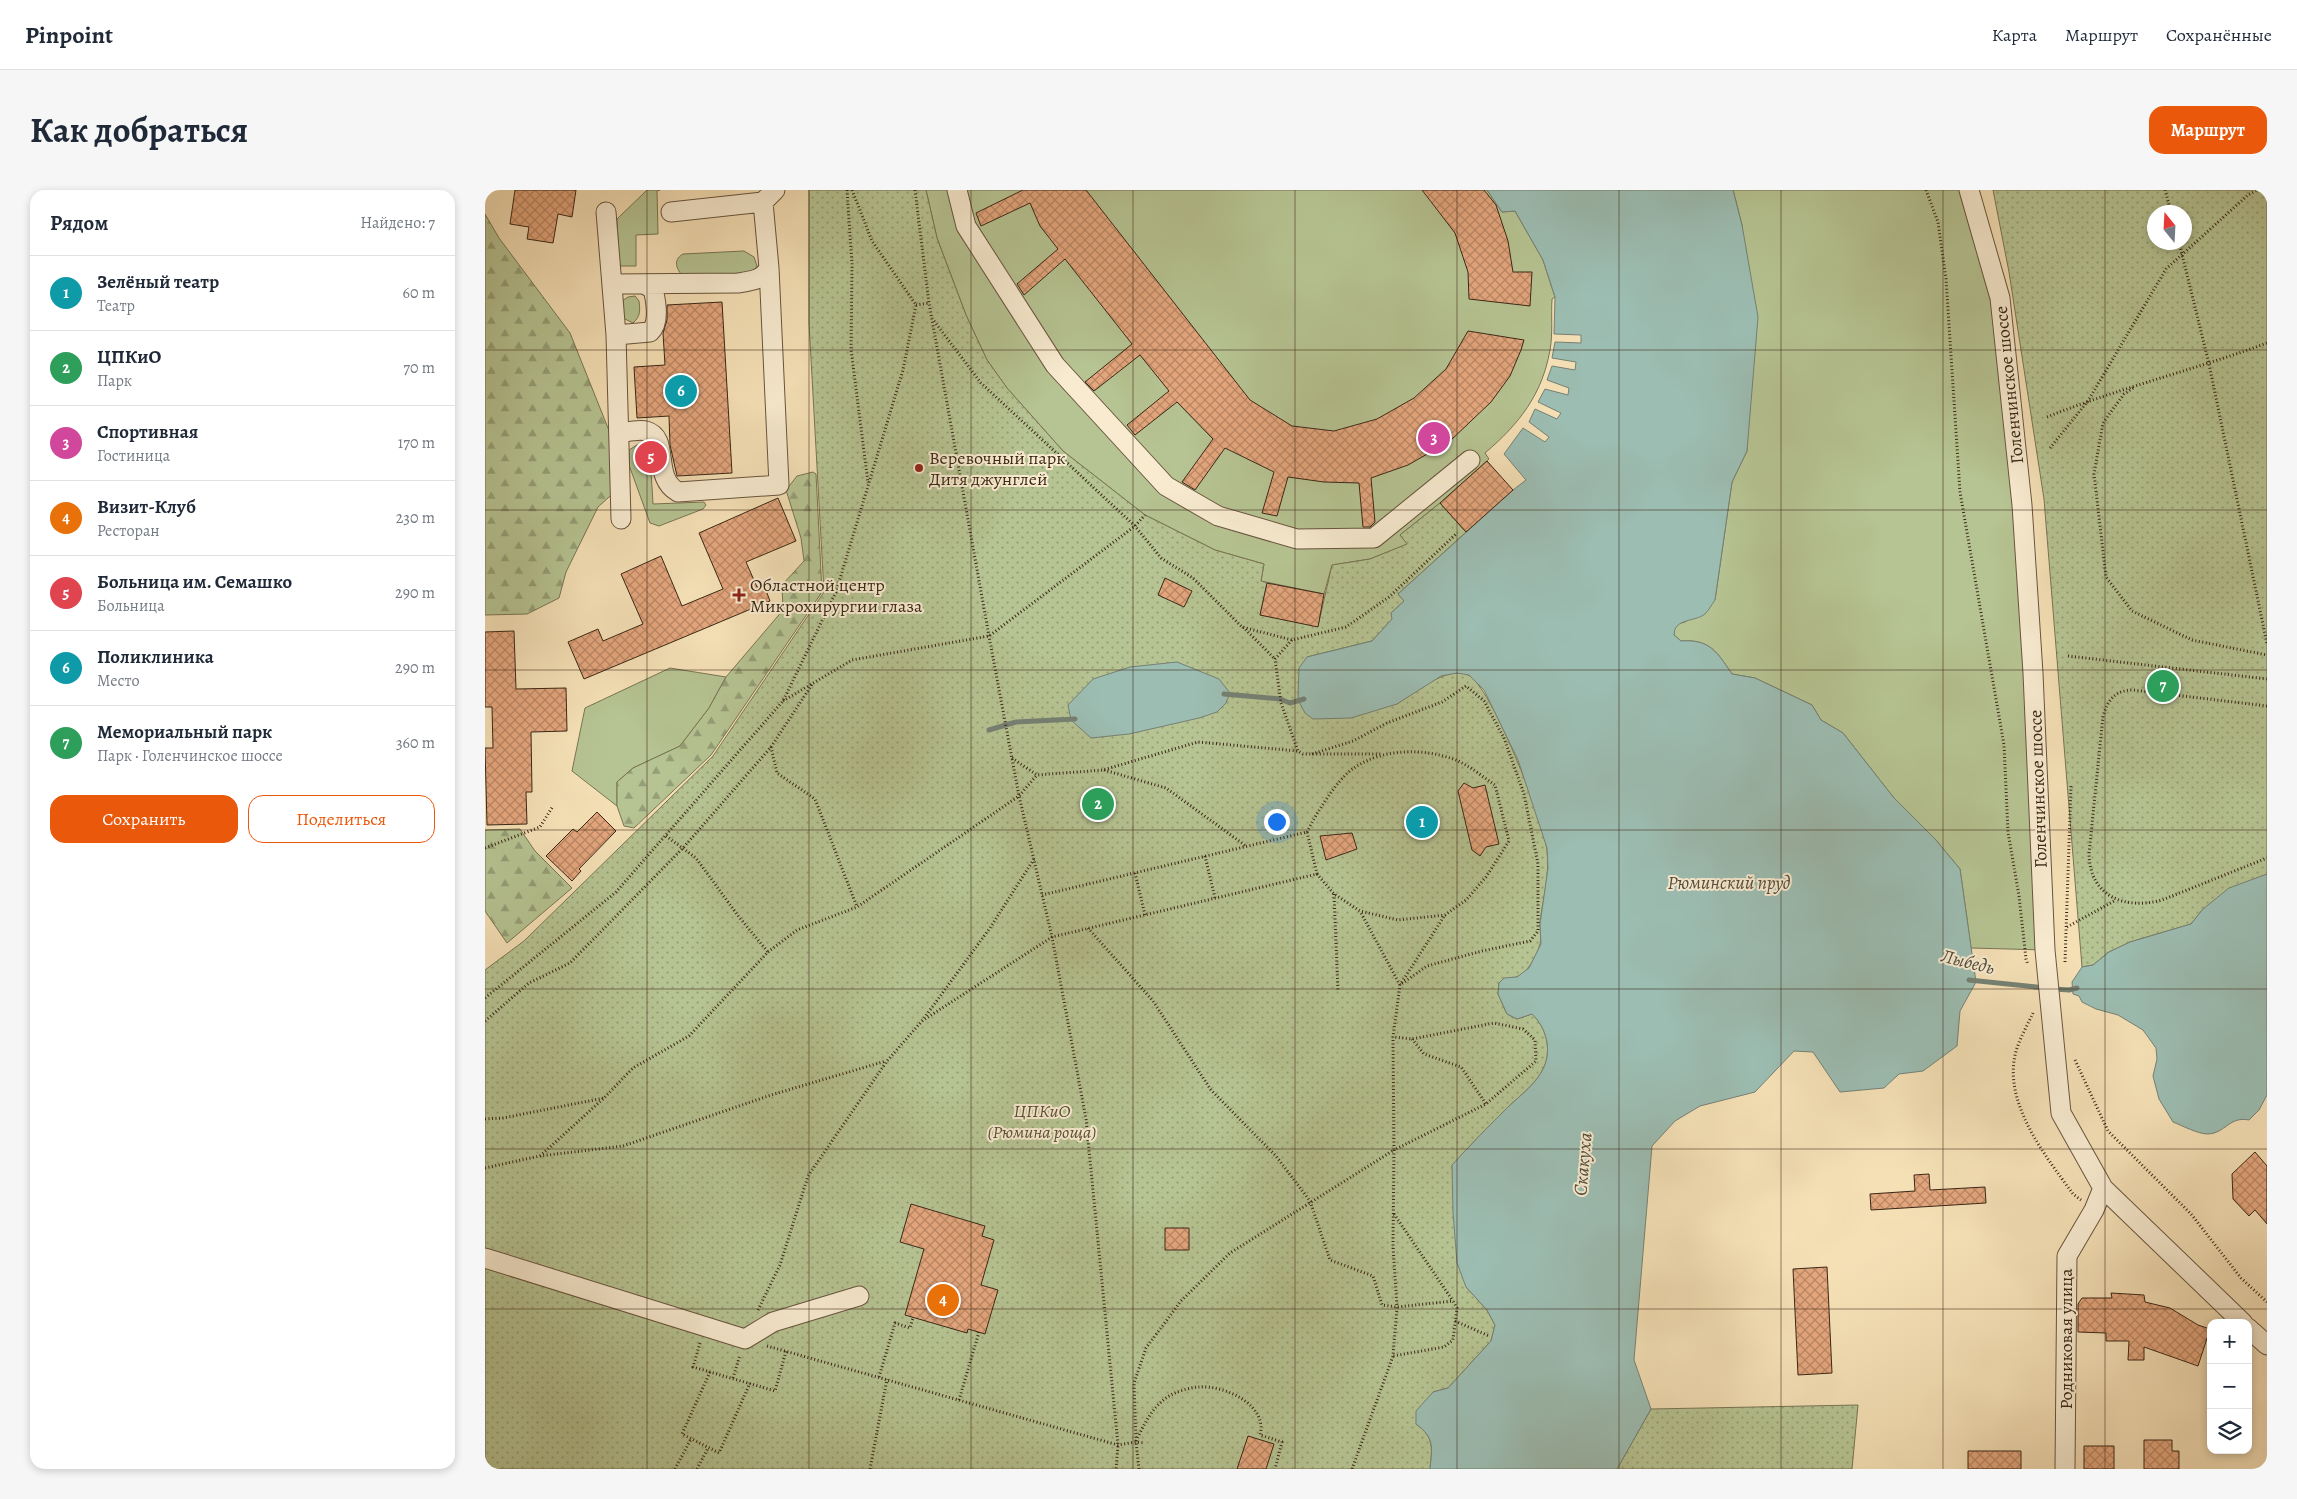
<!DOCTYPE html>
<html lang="ru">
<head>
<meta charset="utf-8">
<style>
	:root { --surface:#fff; --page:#f6f6f7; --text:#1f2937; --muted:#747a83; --line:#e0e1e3; --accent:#ea580c }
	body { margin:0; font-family:Alegreya,serif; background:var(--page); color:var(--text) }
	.controls { position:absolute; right:15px; bottom:15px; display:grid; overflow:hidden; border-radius:10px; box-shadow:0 2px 8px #0003 }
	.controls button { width:45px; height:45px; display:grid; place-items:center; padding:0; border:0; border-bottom:1px solid var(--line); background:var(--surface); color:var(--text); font:25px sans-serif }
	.compass { position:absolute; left:1662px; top:15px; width:45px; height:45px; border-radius:50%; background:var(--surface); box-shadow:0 2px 8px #0003; rotate:342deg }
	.you { position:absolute; left:791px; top:631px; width:18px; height:18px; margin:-12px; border:4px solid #fff; border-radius:50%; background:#1a73e8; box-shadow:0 0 0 8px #1a73e833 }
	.badge { display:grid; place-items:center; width:32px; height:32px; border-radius:50%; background:var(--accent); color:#fff; font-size:16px; font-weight:700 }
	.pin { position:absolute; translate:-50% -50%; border:2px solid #fff; box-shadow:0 1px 5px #0006 }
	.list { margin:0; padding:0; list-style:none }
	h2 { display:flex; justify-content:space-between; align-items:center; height:65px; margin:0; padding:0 20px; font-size:21px }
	h2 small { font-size:16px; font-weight:400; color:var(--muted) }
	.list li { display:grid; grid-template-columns:32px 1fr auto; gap:15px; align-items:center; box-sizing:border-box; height:75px; padding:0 20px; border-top:1px solid var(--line) }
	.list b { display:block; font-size:19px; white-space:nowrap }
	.list p { margin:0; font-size:16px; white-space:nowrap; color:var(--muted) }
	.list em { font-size:16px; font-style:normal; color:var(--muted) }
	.actions { display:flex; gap:10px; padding:15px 20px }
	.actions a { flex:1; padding:11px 0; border:1px solid var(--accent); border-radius:15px; text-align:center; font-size:18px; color:var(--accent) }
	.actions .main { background:var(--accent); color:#fff }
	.icon { flex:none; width:28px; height:28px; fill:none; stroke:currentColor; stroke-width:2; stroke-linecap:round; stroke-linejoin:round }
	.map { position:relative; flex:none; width:1782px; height:1279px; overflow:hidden; border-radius:15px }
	header { display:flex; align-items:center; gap:30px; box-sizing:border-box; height:70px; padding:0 25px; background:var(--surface); border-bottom:1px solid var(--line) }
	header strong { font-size:24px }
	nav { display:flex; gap:28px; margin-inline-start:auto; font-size:18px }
	.intro { display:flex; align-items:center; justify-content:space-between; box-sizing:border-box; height:120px; padding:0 30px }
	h1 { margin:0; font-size:35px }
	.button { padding:12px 22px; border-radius:15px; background:var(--accent); color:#fff; font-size:18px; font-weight:700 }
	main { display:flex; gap:30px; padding:0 30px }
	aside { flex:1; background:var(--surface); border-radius:15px; box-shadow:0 2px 8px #0003 }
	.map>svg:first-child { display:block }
	.grass { fill:#b6c392; stroke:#787554 }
	.forest { fill:url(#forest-firs); stroke:#787554 }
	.park { fill:url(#park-dots); stroke:#787554; fill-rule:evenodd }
	.water { fill:#9cbdb2; stroke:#758174 }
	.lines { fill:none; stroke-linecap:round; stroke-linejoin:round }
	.stream { stroke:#758174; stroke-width:5 }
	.building { fill:url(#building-cross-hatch); stroke:#3a2716 }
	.minor-casing { stroke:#69553e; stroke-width:21 }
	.path { stroke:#3a2716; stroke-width:3; stroke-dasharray:1 2.5; stroke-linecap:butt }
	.minor { stroke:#f8ebd0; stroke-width:19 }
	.grid { fill:none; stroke:#3a2716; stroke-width:1; stroke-opacity:0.55 }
	.poi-dot { fill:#8f2418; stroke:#f8ebd0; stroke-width:2 }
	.labels { text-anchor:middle; stroke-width:4; stroke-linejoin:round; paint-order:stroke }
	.street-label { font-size:18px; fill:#3a2716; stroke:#f8ebd0 }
	.poi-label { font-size:18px; fill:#3a2716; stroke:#f8ebd0; text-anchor:start }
	.park-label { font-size:18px; font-style:italic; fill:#594e35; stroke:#f8ebd0 }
	.water-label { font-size:19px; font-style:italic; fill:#524c3d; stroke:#f8ebd0 }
</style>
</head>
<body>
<header>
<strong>Pinpoint</strong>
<nav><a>Карта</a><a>Маршрут</a><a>Сохранённые</a></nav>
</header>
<div class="intro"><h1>Как добраться</h1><a class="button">Маршрут</a></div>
<main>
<aside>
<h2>Рядом<small>Найдено: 7</small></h2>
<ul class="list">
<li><span class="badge" style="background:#0f9aa8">1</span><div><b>Зелёный театр</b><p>Театр</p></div><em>60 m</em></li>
<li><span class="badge" style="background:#2e9e5b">2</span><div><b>ЦПКиО</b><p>Парк</p></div><em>70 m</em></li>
<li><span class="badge" style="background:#d1479c">3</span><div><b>Спортивная</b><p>Гостиница</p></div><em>170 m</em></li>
<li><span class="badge" style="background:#e8710a">4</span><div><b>Визит-Клуб</b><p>Ресторан</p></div><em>230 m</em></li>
<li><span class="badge" style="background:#e0444e">5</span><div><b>Больница им. Семашко</b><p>Больница</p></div><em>290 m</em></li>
<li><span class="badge" style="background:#0f9aa8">6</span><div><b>Поликлиника</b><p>Место</p></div><em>290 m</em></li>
<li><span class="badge" style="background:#2e9e5b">7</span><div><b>Мемориальный парк</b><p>Парк · Голенчинское шоссе</p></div><em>360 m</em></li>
</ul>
<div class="actions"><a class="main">Сохранить</a><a>Поделиться</a></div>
</aside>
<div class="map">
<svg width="1782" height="1279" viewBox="0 0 1782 1279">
	<defs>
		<pattern id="forest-firs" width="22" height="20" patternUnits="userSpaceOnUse" patternTransform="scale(1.25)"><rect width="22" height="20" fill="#b6c392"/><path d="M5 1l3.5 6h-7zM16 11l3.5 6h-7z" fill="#959e76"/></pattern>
		<pattern id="park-dots" width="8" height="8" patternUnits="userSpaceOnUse" patternTransform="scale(1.25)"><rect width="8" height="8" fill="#b6c392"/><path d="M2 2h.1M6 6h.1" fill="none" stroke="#959e76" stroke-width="1.8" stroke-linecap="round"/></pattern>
		<pattern id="building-cross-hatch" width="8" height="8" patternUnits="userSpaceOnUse" patternTransform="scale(1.25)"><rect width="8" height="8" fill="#e4a67d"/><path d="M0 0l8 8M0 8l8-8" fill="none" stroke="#ba8765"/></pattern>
	</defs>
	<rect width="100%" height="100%" fill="#f5e0b6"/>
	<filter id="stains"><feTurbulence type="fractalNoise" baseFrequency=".004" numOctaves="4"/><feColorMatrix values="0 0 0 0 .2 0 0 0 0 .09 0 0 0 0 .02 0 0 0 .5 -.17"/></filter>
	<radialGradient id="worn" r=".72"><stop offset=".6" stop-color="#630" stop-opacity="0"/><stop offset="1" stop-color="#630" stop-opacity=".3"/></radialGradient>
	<!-- grass -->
	<path class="grass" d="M162,0H175L172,1L173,44L151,45V76H134L132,29Z
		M441,0H1002L1017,22L1030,21L1058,70L1070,107L1067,109C1066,125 1068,144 1065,160C1057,205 1034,234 1000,263L1004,269L955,313L915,345L923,354L885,369L847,375L839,404L776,391L779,374L730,360L660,325L578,261L522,198L502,170L481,125L452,48Z
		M1248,0H1484L1515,108L1560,760L1486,758L1475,679L1450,649L1409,608L1358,543L1336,530L1327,515L1270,488L1247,484C1232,462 1225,449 1196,451L1189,445V439L1192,434L1200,432L1230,410L1247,292L1262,261L1257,35Z
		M259,61L269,67L272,76L267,85L200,89C193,81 186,71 198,64Z
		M150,106L154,111C155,120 156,126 148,133L136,127L137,111L143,107Z
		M152,255L159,256L165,264L168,314L219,312L221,315L218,319L174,336L165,333L144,275V260Z
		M185,478L241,487L224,518L195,556L148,578L132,592V616L87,581L100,518Z"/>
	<!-- forest -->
	<path class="forest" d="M0,24L14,48L85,143L129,253L134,298L113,317L81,382L74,408L42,424L0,425Z
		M328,282L331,284L337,402L226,565L149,638L139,636L132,616V592L148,578L195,556L224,518L241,487L298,420L297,395L319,371L316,348L301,300L312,286Z
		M35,639L50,661L87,698L22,753L0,721V640Z"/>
	<!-- park -->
	<path class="park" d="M324,0H441L452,48L481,125L502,170L522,198L578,261L660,325L730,360L779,374L776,391L782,393L775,425L833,436L847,375L885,369L922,354L915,345L955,313L981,342L913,404L919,411L906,423L908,428L887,451L822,467L912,514C929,503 963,475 983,485C1006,495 1059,632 1062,660C1065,684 1058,708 1055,732C1055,739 1057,748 1055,754C1052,766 1042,784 1031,787C1024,790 1020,788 1014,793L1013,804L1022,824L1032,829L1047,824C1061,837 1067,859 1059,877C1052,893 1036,905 1023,917C1004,936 985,955 967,976L981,1097L1002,1120L1010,1135L1006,1151L963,1198L948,1202L931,1234C950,1248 947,1257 945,1279H0V780L39,751L228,566L339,402L324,133Z
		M1508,0H1782V684L1718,719L1706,734L1645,752L1624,762L1608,775L1597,777L1559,309L1524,82ZM1670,22H1700V52H1670Z
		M1373,1215L1367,1279H1132L1166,1219Z"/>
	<!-- water -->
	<path class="water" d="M1002,0H1248L1257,35L1273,127L1262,261L1247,292L1230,410C1227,414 1224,420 1220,424C1210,432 1189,428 1189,445L1196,451C1225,449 1232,462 1247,484L1270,488L1327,515L1336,530L1358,543L1409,608L1450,649L1475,679L1491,792L1475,821L1472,856L1438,881L1414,884L1399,898L1355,902L1328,862L1309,861L1270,902L1215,916L1190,931L1167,956L1149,1170L1166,1219L1132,1279H945C947,1257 950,1248 931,1234V1221L948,1202L963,1198L1006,1151L1010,1135L1002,1120L981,1097L972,1073L968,1022L967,975C985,955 1004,936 1023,917C1036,905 1052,893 1059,877C1067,859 1061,837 1047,824L1032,829L1022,824L1013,804L1014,793L1019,788L1032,787L1044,778L1056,754L1055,734L1063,678L1062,658L1033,570L999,500L984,485L972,483L956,486L912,514L866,528L828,529L820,523L813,510L814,478L822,467L887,451L907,429L906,423L919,411L913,404L1028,300L1041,290L1019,264L1038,238L1060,252L1064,247L1044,232L1050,219L1072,229L1076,223L1053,212L1060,199L1083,205L1084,198L1062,190L1067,176L1090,180L1091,172L1067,168L1070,152L1096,153V145L1069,144L1070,107L1058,70L1030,21L1017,22Z
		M692,472L734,489L745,503L741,513L732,522L714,528L644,544L606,548L586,530L583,515L608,489L645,477Z
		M1782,684V905L1774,920L1764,930C1744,926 1741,943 1723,944C1713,944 1698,936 1688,932L1674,909L1668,886L1672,869L1671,858L1658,840L1633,825L1611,819L1597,812L1594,806L1588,804L1587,792L1597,777L1608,775L1624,762L1645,752L1706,734L1718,719L1744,698Z"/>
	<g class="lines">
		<!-- stream -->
		<path class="stream" d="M739,504L795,509L805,513L819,509
			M504,540L531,532L590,529
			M1484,790L1560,798
			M1569,799L1584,800L1592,798"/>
	</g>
	<!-- building -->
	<path class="building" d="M30,0H91L87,27L73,24L68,53L42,49L44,37L25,34Z
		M538,0H601L765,210L807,236L849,241L892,229L929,208L961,179L983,141L1039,150L1036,160L1025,186L1006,212L965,251L923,275L886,288L890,332L885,337H878L874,293L839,292L803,287L792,326L777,323L789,282L740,258L710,300L697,292L728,249L692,212L650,245L642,235L684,201L655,165L609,201L600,192L647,154L580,69L539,105L536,100L532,94L573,59L555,36L545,13L496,36L491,23Z
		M937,0H999L1011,15L1023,51L1028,82H1047L1045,116L984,109L983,82L970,43Z
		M237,112L247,283L192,286L185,255L184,226L152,228L149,177L180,175L178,143L182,130V115Z
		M1002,271L1028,300L981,342L955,313Z
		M293,308L311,351L261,372L272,397L279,395L285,411L99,489L83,452L113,439L118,451L158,434L136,384L176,366L197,416L238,399L214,343Z
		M680,388L707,401L699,417L673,405Z
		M782,393L839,404L833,437L775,425Z
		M29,441L31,499L81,498L82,541L46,542L47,602H41L42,634L2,635L0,558H8L7,517H0V442Z
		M979,593L988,598L1000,595L1014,654L1001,657L995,666L987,660L973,601Z
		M112,622L131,641L94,679L96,681L87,691L61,666L88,639L92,642Z
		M867,643L872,659L841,670L835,646Z
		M1770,962L1782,976V1034L1770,1020L1764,1026L1748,1009L1747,984Z
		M1444,984L1445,1000L1500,997L1501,1013L1386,1020L1385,1004L1430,1001L1429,985Z
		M426,1014L500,1036L497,1046L509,1050L496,1095L513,1100L500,1144L483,1139L482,1143L420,1125L439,1059L415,1052Z
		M680,1038H704V1060H680Z
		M1342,1077L1347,1183L1313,1185L1308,1079Z
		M1626,1103L1659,1105L1660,1112L1685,1118L1713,1135L1725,1139L1713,1176L1659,1157V1170H1643L1644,1151H1621V1143L1593,1142V1114L1597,1108H1627Z
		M763,1246L789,1254L781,1279H752Z
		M1659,1250H1687V1261H1694V1279H1659Z
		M1599,1256H1629V1279H1599Z
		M1483,1261H1536V1279H1483Z"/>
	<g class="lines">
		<!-- minor casing -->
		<g class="minor-casing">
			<path id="minor" d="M472,0L481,36L570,175L681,296L733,326L812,349L889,348L985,270
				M1484,0L1515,108L1537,315L1548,483L1560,760L1576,923L1618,998L1758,1133
				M121,22L131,145L136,329
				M186,22L278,12L290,0
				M127,94L253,93C266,91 278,90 284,78L278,12
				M131,145L165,142C175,133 171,111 168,99L159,94
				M134,243C142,242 154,239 161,241C186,248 166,287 193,302L294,295L284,78
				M0,1068L260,1149L288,1132L374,1106
				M1763,1138L1782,1155
				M1580,1279L1582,1066L1609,1020L1618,998"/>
		</g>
		<!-- path -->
		<path class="path" d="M362,0L367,74L366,159L383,293
			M430,0L444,113L504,446L534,606L567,747L601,929L633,1255L631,1279
			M1441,0L1453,32L1461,89L1475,302L1519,555L1523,642L1534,706L1541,769L1543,775
			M1680,0L1686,22
			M1694,52L1724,174L1782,454
			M431,115L444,113
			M449,131L496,193L650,336L676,368L708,388L757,437L807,450L861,437L904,407L972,343
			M1648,198L1639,204L1618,233L1609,284L1621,387L1647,421L1707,450L1782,465
			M1562,227C1634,198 1709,180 1782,153
			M1565,258L1603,211L1681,79L1763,5L1772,0
			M758,437L790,469
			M807,450L790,469L796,513L813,561
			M1583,466L1782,489
			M298,511L367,470L504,446L650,336L660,325
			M1782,516L1648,500C1630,500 1623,510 1618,526L1604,664C1605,707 1640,720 1677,710L1782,668
			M286,557L292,583L330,609L372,717
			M827,564L868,551L902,533L957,512L981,496L999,511L1019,548L1039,604L1053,674V741L1045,751L997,761L942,776L915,795L875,721
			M527,568L552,585L618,580L713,552L813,561L818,564H897
			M619,580L681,598L761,656
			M822,642C831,624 852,589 869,578C898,558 939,558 971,570C985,576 998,587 1010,595L1024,651L1001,687L981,710L960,725L913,730L875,721L849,704L832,684
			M181,646L211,668L254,727L283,762
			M0,658L55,637L68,616
			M720,666L730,708
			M650,683L660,725
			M849,704L853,801
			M1582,737L1631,710
			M603,738L668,811L726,900L791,966L825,1011L845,1070L888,1086L897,1115L912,1117L968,1111L972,1118L968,1150L959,1157L908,1166
			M1580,772L1586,595
			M0,808L131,702L298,511L351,402L418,180L431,115L387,51L367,0
			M1548,823C1543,834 1536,846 1532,858C1515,910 1560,965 1588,1004L1596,1010
			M0,831L44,793L85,773L198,658L286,557L328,493
			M437,831L567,747L832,684L822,642L557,705
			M927,849L939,864L976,877L1001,914
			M1590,870L1623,941L1706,1024L1756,1088L1782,1112
			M0,929L18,928L119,908
			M55,966L119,908L148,878L204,846L283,762L312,740L372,717L534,606L552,585
			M0,978L55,966L138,956L286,905L401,871
			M909,1024L968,1111
			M273,1120L295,1075L323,986L402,871L437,831L505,738L549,669
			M970,1131L1004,1146
			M215,1153L208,1177L290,1201L301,1161
			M282,1156L633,1255L651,1252L660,1253
			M225,1182L197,1244L234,1263L265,1193
			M394,1187L410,1133L425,1138L428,1128
			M248,1188L255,1165
			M474,1210L494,1142
			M651,1251C660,1232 670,1211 692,1202C698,1200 708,1197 714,1197C740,1195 783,1215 775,1245L797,1252L790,1279
			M190,1279L206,1249
			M212,1279L223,1258
			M385,1279L402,1189
			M654,1279L651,1252L649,1193L661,1158L696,1111L745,1063L909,960L908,847L915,795L960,725
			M867,1279L908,1166L912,1117L908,1056L909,960L1001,914L1051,871L1050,850L1038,839L1009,833L927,849L909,847"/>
		<!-- minor -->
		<use href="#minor" class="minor"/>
	</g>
	<!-- grid -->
	<path class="grid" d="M162,0V1279M324,0V1279M486,0V1279M648,0V1279M810,0V1279M972,0V1279M1134,0V1279M1296,0V1279M1458,0V1279M1620,0V1279M0,160H1782M0,320H1782M0,480H1782M0,640H1782M0,799H1782M0,959H1782M0,1119H1782"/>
	<!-- markers -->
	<g class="poi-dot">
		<circle cx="434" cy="278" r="5"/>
		<path d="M251.5 397.5h5v5h5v5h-5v5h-5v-5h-5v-5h5z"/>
	</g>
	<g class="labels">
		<!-- street labels -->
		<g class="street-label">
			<text transform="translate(1524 195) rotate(-96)" y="6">Голенчинское шоссе</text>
			<text transform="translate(1553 599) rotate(-92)" y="6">Голенчинское шоссе</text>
			<text transform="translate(1581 1149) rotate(-90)" y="6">Родниковая улица</text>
		</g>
		<!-- poi labels -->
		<g class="poi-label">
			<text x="444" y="274">Веревочный парк<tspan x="444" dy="21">Дитя джунглей</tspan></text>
			<text x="265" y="401">Областной центр<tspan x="265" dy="21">Микрохирургии глаза</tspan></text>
		</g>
		<!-- park labels -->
		<g class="park-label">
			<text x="557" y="927">ЦПКиО<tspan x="557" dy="21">(Рюмина роща)</tspan></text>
		</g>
		<!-- water labels -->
		<g class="water-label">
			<text x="1244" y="699">Рюминский пруд</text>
			<text transform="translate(1483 771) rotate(14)" y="7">Лыбедь</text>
			<text transform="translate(1097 974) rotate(-85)" y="7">Скакуха</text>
		</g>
	</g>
	<rect width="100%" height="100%" filter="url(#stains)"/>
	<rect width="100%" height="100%" fill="url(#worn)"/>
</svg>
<div class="controls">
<button>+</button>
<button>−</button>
<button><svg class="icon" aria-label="layers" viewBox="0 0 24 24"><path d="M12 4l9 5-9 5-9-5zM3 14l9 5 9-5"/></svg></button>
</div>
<svg class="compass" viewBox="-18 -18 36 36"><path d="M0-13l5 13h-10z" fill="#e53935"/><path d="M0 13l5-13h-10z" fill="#747a83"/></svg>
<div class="you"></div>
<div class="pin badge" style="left:937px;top:632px;background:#0f9aa8">1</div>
<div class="pin badge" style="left:613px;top:614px;background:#2e9e5b">2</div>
<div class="pin badge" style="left:949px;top:248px;background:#d1479c">3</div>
<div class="pin badge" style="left:458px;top:1110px;background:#e8710a">4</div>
<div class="pin badge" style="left:166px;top:267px;background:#e0444e">5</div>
<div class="pin badge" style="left:196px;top:201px;background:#0f9aa8">6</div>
<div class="pin badge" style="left:1678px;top:496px;background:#2e9e5b">7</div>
</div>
</main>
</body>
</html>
